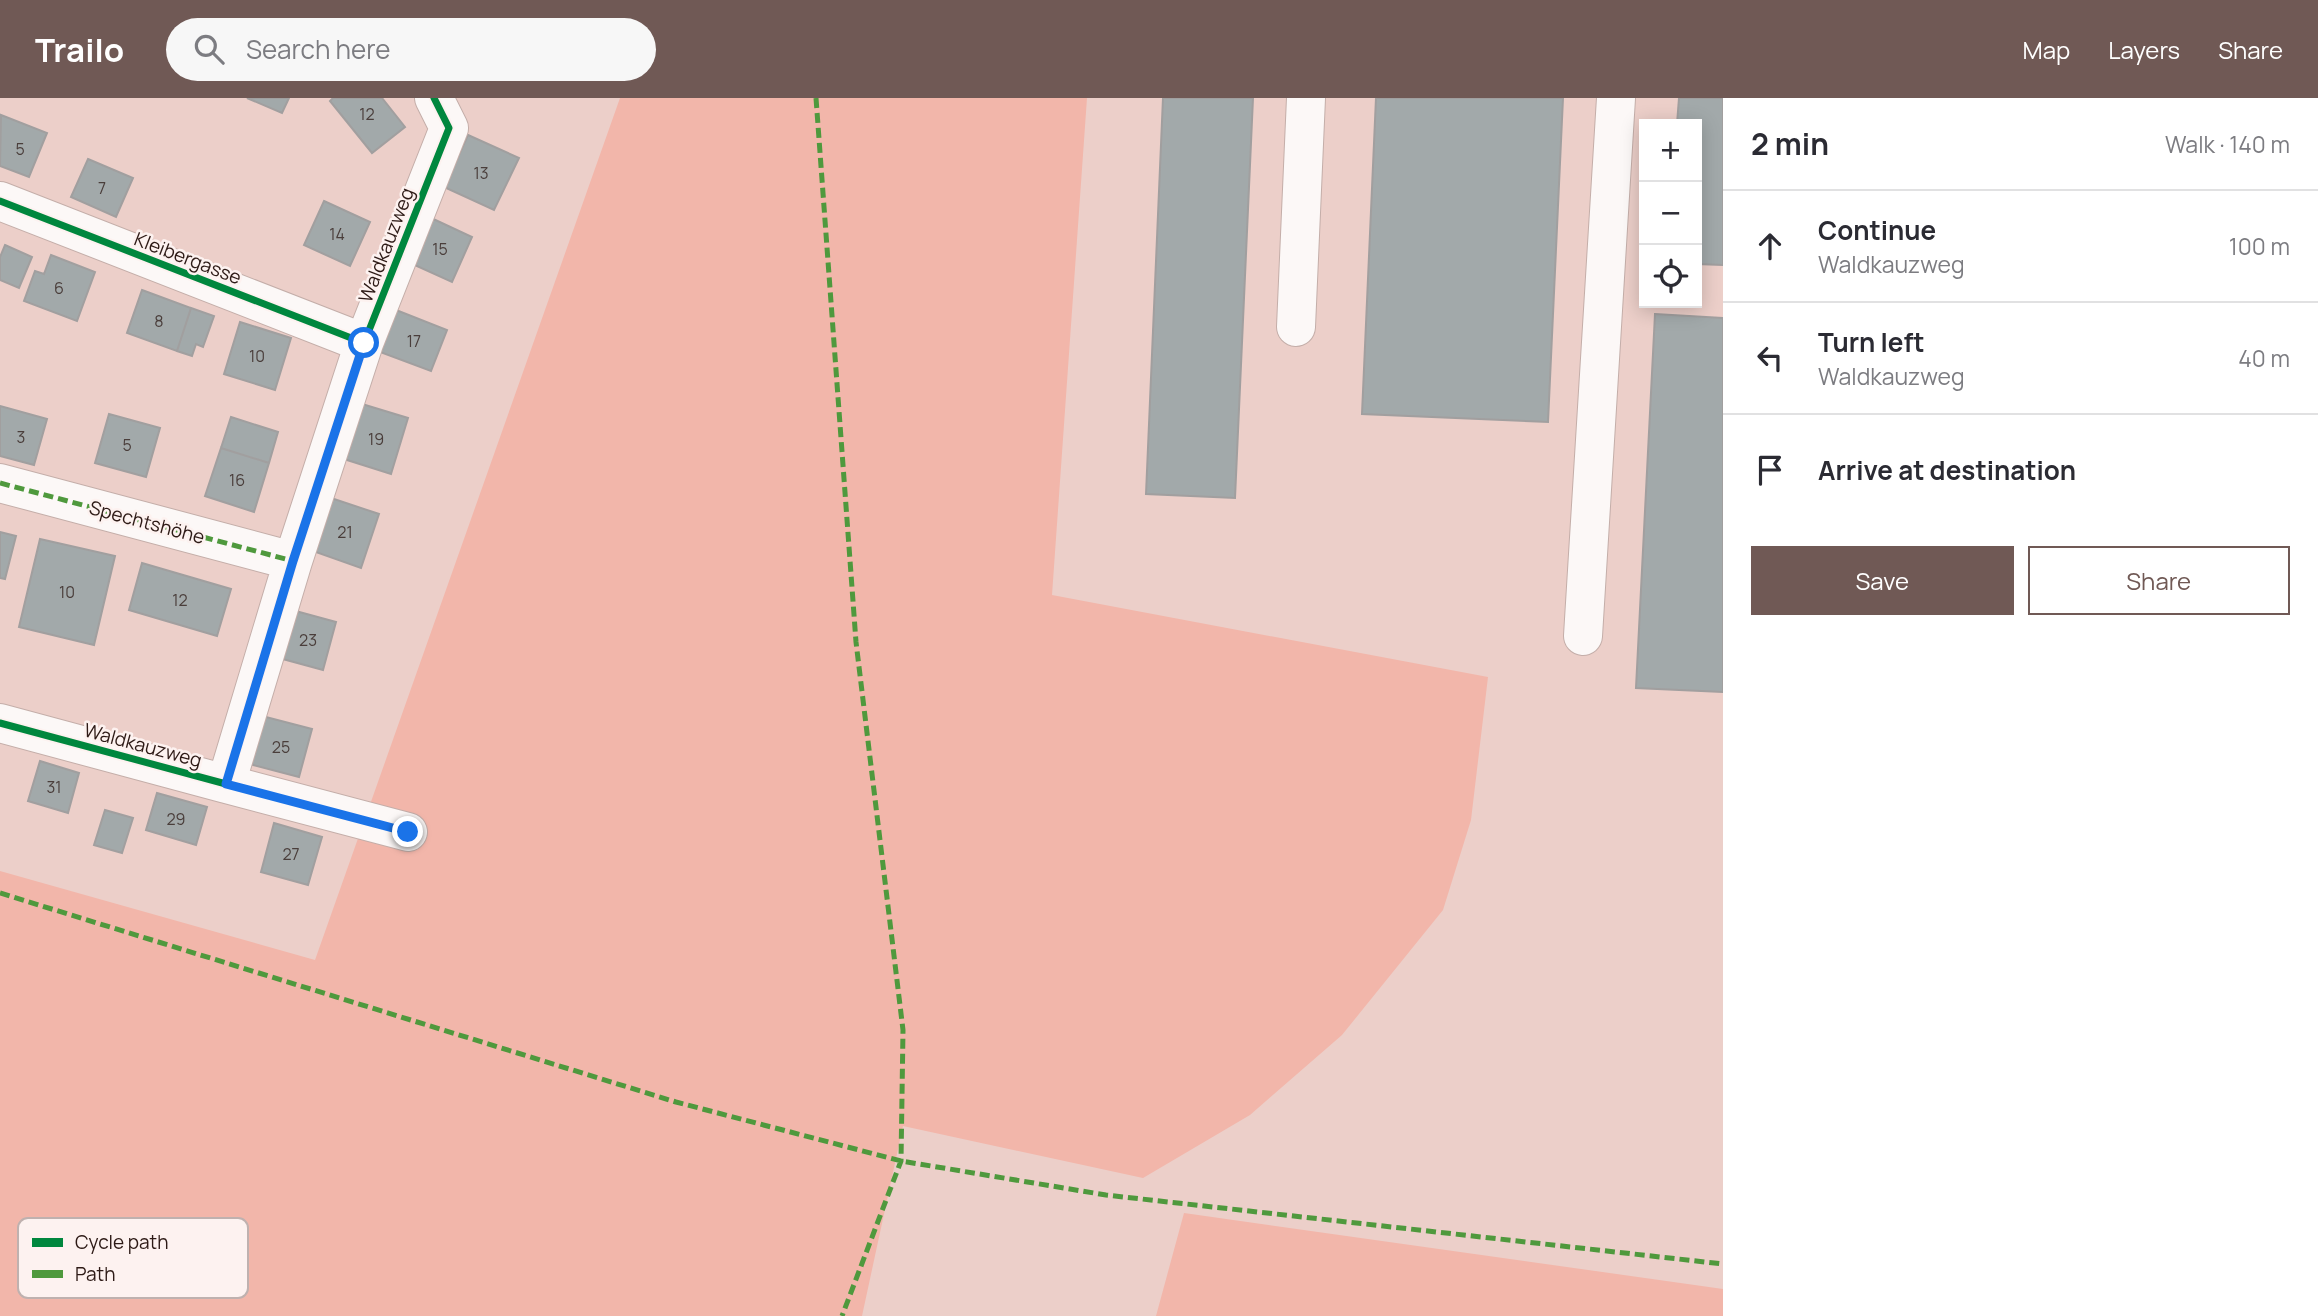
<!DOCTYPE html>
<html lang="en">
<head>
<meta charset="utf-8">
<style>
	:root { --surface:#fff; --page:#f7f7f7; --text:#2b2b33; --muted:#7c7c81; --line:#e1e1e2; --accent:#705955 }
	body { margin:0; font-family:Manrope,sans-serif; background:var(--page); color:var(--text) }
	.controls { position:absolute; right:21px; top:21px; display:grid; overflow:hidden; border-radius:0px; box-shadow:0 4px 18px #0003 }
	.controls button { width:63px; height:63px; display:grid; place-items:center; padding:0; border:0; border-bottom:2px solid var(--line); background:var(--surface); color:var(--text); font:35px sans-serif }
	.stop { position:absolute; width:21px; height:21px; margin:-16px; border:5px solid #1a73e8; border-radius:50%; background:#fff }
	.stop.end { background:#1a73e8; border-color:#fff; box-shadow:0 2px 7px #0008 }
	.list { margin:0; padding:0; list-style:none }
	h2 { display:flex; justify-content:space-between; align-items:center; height:91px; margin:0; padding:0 28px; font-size:30px }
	h2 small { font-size:23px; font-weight:400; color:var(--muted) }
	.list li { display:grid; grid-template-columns:46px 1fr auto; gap:21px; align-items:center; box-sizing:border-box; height:112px; padding:0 28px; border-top:2px solid var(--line) }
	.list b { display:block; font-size:26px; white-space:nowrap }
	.list p { margin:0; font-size:23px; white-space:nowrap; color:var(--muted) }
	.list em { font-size:23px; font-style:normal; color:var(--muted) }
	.actions { display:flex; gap:14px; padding:21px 28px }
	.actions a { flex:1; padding:16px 0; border:2px solid var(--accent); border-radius:0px; text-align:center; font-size:24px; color:var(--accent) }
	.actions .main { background:var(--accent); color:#fff }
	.icon { flex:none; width:38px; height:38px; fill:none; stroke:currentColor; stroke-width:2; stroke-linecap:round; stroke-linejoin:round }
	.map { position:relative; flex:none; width:1723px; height:1218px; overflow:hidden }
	header { display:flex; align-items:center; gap:42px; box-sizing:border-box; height:98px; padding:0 35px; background:var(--accent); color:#fff }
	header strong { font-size:33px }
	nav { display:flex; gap:38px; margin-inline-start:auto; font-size:24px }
	.search { width:490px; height:63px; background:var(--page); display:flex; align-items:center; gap:18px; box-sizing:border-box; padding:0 24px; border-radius:38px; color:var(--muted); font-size:26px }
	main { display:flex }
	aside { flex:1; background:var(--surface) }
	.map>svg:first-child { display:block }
	.green { fill:#f2b6aa }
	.building { fill:#a2a9aa; stroke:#a19f9f; stroke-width:2 }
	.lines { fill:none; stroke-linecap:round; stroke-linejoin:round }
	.minor-casing { stroke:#c4aea9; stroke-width:40 }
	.minor { stroke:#fcf8f7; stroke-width:38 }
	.quiet { stroke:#4f993d; stroke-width:5; stroke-dasharray:10 5; stroke-linecap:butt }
	.cycleway-casing { stroke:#fdf2f0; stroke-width:11 }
	.cycleway { stroke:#00873e; stroke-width:7 }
	.route { stroke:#1a73e8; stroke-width:9 }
	.labels { text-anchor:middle; stroke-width:5; stroke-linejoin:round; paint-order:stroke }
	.number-label { font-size:16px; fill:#4a3e3b }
	.street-label { font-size:19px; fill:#2d1a16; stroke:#fdf2f0 }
	.key { fill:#fdf2f0; stroke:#bfb1af; stroke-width:2 }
	.key-label { font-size:19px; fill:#2d1a16 }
</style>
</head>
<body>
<header>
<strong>Trailo</strong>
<div class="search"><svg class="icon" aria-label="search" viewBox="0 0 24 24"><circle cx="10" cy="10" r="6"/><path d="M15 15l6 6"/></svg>Search here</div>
<nav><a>Map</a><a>Layers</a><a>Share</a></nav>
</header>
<main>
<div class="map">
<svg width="1723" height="1218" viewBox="0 0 1723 1218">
	<rect width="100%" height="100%" fill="#eccfc9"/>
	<!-- green -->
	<path class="green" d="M620,0H1087L1052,497L1488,579L1471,722L1443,812L1342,937L1250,1017L1143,1080L903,1028L862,1218H0V773L315,862Z
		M1184,1115L1723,1191V1218H1156Z"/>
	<!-- building -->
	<path class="building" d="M247,0H289L282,15Z
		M333,0H382L405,29L372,55L330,3Z
		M1163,0H1253L1235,400L1146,396Z
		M1376,0H1563L1548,324L1362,316Z
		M1679,0H1723V167L1697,166V26H1677Z
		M1,17L47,35L29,79L0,68Z
		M468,37L519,60L494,112L444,89Z
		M88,61L133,80L116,119L71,99Z
		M324,103L370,124L350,168L304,147Z
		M429,119L472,139L452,184L408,164Z
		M5,147L32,159L19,190L0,182V159Z
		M51,157L95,174L77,223L24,203L35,173L44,176Z
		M142,192L191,210L177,253L127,235Z
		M191,210L214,218L203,249L196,246L192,258L177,253Z
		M396,212L447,232L431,273L380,254Z
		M1655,216L1723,220V594L1636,590Z
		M240,224L291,240L275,292L224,276Z
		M362,306L408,320L391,376L344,361Z
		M0,308L47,321L34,367L0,358Z
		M109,316L160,330L146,379L95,365Z
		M231,319L278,334L269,365L221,350Z
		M221,350L269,365L254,414L205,398Z
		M328,399L379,416L361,470L310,452Z
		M0,434L16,438L5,481L0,480Z
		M40,441L115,458L94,547L19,529Z
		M142,465L231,491L217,538L129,512Z
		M292,512L336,524L323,572L279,560Z
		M262,618L312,631L299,679L249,666Z
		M40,663L79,675L68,715L28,703Z
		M157,695L207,709L196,747L146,732Z
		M105,712L133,720L122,755L94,747Z
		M274,725L322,739L308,787L261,774Z"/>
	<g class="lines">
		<!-- minor casing -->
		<g class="minor-casing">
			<path id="minor" d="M0,103L364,245
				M1296,229L1306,0
				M0,385L293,463
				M1583,538L1616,0
				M0,625L226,686L293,463L364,245L449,30L434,0
				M226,686L408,734"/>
		</g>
		<!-- minor -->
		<use href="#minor" class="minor"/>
		<!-- quiet -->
		<path class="quiet" d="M816,0L856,544L903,932L901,1063L842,1218
			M0,385L293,463
			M226,686L408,734
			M0,795L676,1004L901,1063L1106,1097L1723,1166"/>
		<!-- cycleway casing -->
		<g class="cycleway-casing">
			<path id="cycleway" d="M0,103L364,245
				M0,625L226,686L293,463L364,245L449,30L434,0"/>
		</g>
		<!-- cycleway -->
		<use href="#cycleway" class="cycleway"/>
	</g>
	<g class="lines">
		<!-- route -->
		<path class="route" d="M364,245L293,463L226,686L408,734"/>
	</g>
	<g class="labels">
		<!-- number labels -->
		<g class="number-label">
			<text x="367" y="22">12</text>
			<text x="20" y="57">5</text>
			<text x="481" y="81">13</text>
			<text x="102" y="96">7</text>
			<text x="337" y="142">14</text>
			<text x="440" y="157">15</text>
			<text x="59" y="196">6</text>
			<text x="159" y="229">8</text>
			<text x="414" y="249">17</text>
			<text x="257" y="264">10</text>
			<text x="21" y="345">3</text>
			<text x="376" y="347">19</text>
			<text x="127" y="353">5</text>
			<text x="237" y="388">16</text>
			<text x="345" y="440">21</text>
			<text x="67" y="500">10</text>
			<text x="180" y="508">12</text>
			<text x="308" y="548">23</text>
			<text x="281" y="655">25</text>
			<text x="54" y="695">31</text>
			<text x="176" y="727">29</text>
			<text x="291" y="762">27</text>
		</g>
		<!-- street labels -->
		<g class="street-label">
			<text transform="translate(386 147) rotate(-69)" y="7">Waldkauzweg</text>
			<text transform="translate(188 160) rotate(21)" y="7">Kleibergasse</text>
			<text transform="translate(147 424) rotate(15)" y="7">Spechtshöhe</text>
			<text transform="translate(143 647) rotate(15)" y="7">Waldkauzweg</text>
		</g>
	</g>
	<!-- legend -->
	<rect x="18" y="1120" width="230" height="80" rx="10" class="key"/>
	<rect x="32" y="1140" width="31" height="9" fill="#00873e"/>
	<rect x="32" y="1172" width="31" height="8" fill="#4f993d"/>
	<g class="key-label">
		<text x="75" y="1151">Cycle path</text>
		<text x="75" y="1183">Path</text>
	</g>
</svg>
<div class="controls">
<button>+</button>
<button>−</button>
<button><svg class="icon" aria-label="locate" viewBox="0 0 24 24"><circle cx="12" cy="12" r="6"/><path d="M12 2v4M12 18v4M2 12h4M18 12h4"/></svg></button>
</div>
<div class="stop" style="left:364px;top:245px"></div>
<div class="stop end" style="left:408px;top:734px"></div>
</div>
<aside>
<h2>2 min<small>Walk · 140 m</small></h2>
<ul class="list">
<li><svg class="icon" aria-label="ahead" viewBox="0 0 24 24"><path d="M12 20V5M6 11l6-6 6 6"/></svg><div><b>Continue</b><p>Waldkauzweg</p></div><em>100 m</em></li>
<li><svg class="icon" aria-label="left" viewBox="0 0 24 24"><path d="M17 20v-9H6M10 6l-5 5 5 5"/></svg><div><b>Turn left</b><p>Waldkauzweg</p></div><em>40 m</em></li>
<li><svg class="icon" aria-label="arrive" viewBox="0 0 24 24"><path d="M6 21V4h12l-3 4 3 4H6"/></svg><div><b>Arrive at destination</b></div></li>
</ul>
<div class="actions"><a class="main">Save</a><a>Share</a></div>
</aside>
</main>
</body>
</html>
